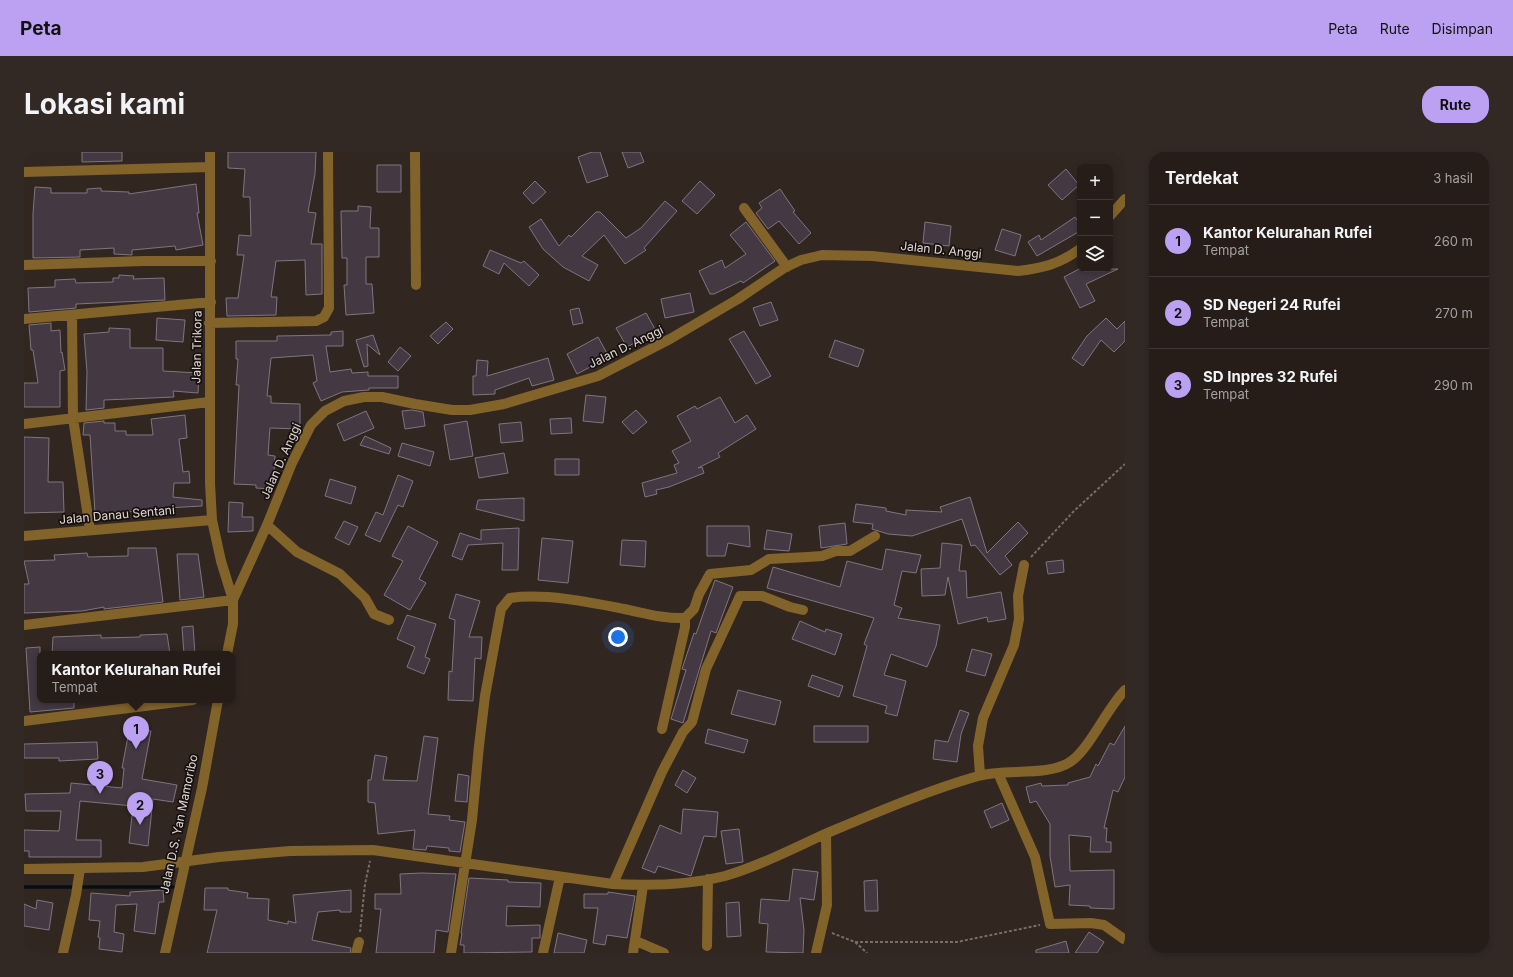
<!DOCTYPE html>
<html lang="id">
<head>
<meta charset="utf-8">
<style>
	:root { --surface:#261c18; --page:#322925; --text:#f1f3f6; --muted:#a4a1a2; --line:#423a37; --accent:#bca0f2 }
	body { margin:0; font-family:Inter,sans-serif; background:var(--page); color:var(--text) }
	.controls { position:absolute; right:12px; top:12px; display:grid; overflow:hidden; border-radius:8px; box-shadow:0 2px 6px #0003 }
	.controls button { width:36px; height:36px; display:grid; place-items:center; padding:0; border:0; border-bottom:1px solid var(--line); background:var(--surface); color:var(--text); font:20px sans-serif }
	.you { position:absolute; left:594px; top:485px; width:14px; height:14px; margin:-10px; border:3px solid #fff; border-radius:50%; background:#1a73e8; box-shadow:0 0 0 6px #1a73e833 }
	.badge { display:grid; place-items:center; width:26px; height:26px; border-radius:50%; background:var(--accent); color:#111; font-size:13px; font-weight:700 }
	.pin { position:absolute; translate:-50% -33px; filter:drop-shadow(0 1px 2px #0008) }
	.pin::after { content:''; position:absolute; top:21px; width:14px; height:12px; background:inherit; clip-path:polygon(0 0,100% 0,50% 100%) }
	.popup { position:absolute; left:13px; top:499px; width:198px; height:52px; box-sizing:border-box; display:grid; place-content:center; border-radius:8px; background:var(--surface); filter:drop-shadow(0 1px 3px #0005); font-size:13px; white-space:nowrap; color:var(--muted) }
	.popup b { font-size:15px; color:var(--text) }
	.popup::after { content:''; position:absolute; left:50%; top:100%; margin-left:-8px; border:8px solid transparent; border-top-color:var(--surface) }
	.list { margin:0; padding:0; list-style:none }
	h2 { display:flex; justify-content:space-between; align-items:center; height:52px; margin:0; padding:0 16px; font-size:17px }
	h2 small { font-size:13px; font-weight:400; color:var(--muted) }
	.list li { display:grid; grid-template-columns:26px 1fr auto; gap:12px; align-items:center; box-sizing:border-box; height:72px; padding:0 16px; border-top:1px solid var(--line) }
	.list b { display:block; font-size:15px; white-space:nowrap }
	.list p { margin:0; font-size:13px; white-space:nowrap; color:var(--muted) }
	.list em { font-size:13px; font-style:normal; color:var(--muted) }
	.icon { flex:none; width:22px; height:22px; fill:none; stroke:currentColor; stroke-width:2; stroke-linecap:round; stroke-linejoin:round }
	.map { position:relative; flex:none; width:1101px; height:801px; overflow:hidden; border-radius:16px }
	header { display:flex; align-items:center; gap:24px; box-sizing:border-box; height:56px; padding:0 20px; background:var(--accent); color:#111 }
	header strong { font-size:19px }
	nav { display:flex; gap:22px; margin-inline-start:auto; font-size:14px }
	.intro { display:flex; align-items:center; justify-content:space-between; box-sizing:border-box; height:96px; padding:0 24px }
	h1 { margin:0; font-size:28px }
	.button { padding:10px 18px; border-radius:16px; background:var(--accent); color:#111; font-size:14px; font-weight:700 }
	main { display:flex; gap:24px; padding:0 24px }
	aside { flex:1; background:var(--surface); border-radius:16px; box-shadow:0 2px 6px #0003 }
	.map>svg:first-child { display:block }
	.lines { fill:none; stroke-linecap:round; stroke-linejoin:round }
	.stream { stroke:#040f17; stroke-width:3.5 }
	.building { fill:#443942; stroke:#80747e }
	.path { stroke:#786e69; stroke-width:2; stroke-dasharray:3 2; stroke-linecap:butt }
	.minor { stroke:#82632a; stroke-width:10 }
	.labels { text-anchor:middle; stroke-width:3.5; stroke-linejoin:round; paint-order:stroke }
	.street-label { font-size:12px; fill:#e0d7d3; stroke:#16100e }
</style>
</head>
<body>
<header>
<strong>Peta</strong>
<nav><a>Peta</a><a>Rute</a><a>Disimpan</a></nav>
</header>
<div class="intro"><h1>Lokasi kami</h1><a class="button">Rute</a></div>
<main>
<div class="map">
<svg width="1101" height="801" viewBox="0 0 1101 801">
	<rect width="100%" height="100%" fill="#322620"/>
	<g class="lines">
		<!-- stream -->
		<path class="stream" d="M0,735H149"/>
	</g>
	<!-- building -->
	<path class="building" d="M58,0H98V9L58,10Z
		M204,0H292L291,22L284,60L292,61L287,92H298V142L282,143L281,108L252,109L247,145H253L252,163L203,164L202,146H214L220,103H213L215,83L227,84L226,45H219L221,17L204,16Z
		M568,0H576L584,24L563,31L554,5Z
		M598,0H616L620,10L604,16Z
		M353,13H377V40H353Z
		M1042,17L1055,33L1038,48L1024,33Z
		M511,29L522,40L509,52L499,41Z
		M676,29L691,43L673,62L658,49Z
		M172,32L175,61H173L179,93L152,98L151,94L108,98V103L90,102V96L56,98V105L9,106V61L11,35L27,36V41H63V37L77,36V39L105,40V42Z
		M756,37L771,59L769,60L787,81L775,92L755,69L744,77L732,61L738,56L735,51Z
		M641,49L653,59L620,96L622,98L601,112L580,83L558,104L574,113L565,129L539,115L519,97L505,75L517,67L535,94L545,83L547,85L572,60H576L602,86L617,76Z
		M334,54L347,55L346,76H355V105H342V132H348L350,161L322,163L320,133H323V106H318L317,59H334Z
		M1051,65L1056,72V79L1013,104L1004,90L1015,83L1017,88Z
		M722,70L751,109L719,131L717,129L690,142H686L675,119L698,108L701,116L722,102L706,83Z
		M901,70L927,74L925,94L899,91Z
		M978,77L997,83L991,104L971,98Z
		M466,98L497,111L500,109L515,123L505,134L480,111L475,122L459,114Z
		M1055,117H1094L1062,132L1071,149L1056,156L1040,125Z
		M95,123L110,124L109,127L140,126L141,148L52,152V156L5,160L4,136L31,135V128L51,127L52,131L89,130V126H95Z
		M666,141L670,160L641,166L637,147Z
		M747,150L754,168L736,174L729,156Z
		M555,156L559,171L549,173L546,158Z
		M622,161L632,179L603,195L592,176Z
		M133,166L161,168L159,190L132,188Z
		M1082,166L1093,177L1101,169V189L1090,200L1077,188L1059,214L1048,206L1063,184Z
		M422,170L429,177L414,192L406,184Z
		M27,171V179L36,178L37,201L38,200L41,218L36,219V255H0V231H14L9,198H7L5,173Z
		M85,176L106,177V196H139V219L175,221L174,241L149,239L150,245L80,248V256L62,258L63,220L60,182L85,180Z
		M319,179V194H302L306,220L327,217L328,221L344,220V224H374V236H345V238L318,240L297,249L289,231L293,229L289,203L247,206L243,244H247V251L276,252V277L246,276L244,303L251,304L249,337L232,336V333L210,332L215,233H212L214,207H212V189H253V184L307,183V180Z
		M720,179L747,224L732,232L705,187Z
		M349,183L356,203L343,192L344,214L340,215L332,188Z
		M574,185L585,205L553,222L543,202Z
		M811,188L840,198L834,215L805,205Z
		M376,195L387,204L374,219L364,210Z
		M524,206L530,228L508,234L505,226L471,238V242L449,243V224H452L453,208L464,209L463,224Z
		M562,243L582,245L579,271L559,269Z
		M696,245L711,271L723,263L732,277L694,301L696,305L674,316L678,315L680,321L645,335L632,338L633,342L621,345L618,331L653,321L650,313L655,311L648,299L667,289L653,264L671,254L673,257Z
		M388,258L399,260L401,274L381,277L378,259Z
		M612,258L623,270L609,282L598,270Z
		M342,259L350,276L320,289L313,272Z
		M161,263L163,286L155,287L159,320L165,319L166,331H150L149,345L178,348V354L124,357V359L71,361L66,283H59L60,271L80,269V271H91V279H102V283H129L127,267Z
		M547,266L548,281L527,282L526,267Z
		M443,269L449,304L426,308L420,273Z
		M497,270L499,289L477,291L475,272Z
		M341,284L367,296L365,302L336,293Z
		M0,285L25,286L24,330H39L40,360L0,361Z
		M378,291L410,300L406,314L374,304Z
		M480,301L484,321L455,326L451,306Z
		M531,307H555V323H531Z
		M374,323L389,329L379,355L374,353L356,390L341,383L352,360L359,363Z
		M306,327L332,335L327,352L301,344Z
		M946,345L963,401L994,370L1004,381L981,404L988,413L976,423L951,393L947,394L938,367L888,384L864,382L848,377L849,372L829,370L832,352L862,356V359L882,363V358L918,360L916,355Z
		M500,346V369L452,357L454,348Z
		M205,350L219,351L218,365H229V379L204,380Z
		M320,369L334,375L325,393L311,386Z
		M821,371L823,392L797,396L795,374Z
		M384,374L414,390L395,427L402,431L386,458L360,443L379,409L368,404Z
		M683,374H725L726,395L704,391L701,404H683Z
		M495,376L494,418H478L479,391L444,393L438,408L428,404L436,381L457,388V378Z
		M743,378L768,382L765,399L740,397Z
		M518,386L549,389L544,431L514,428Z
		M598,388L622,389L621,415L596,413Z
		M918,391L938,393L935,419H942L943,446L977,440L982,467L964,470L963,465L934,472L924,425L921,443L898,444L897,417L916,416Z
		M104,396H132L139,450L80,457V455L58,459L0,461V432H5L0,409L31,408L30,403L63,401L64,405L104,404Z
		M862,397L897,403L892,421L878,419L870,453L878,456L874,466L916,473L912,494L903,515L867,502L860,523L882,529L873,564L861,561L863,554L829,544L843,494L840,492L850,466L743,436L749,415L816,435L823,409L858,418Z
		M153,402H174L180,445L156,448Z
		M1039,408L1040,420L1024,422L1022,410Z
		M691,428L709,435L692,481L687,479L659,571L647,567L662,518L658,517L670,481L672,482Z
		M432,442L456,449L445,485H458L457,507L451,506L449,549L424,548L425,519L428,520L431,468L425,466Z
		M383,463L412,472L401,505L406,507L400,522L383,515L391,495L373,487Z
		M776,469L801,480L802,477L818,482L811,503L768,487Z
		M169,474L171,502H160L158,475Z
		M143,482L146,502H28L29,485L77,483V486L116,485V483Z
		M16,495V548H50V556L6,560L2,496Z
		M948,497L968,502L961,524L942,519Z
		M788,523L819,534L815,545L784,534Z
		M714,538L757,549L751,573L707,562Z
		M936,558L945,561L937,582L933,610L909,607L911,588L924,590Z
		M106,574L127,579L118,627L153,633L149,650L129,647L124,694L105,691L109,654L56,649L52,688H77V705H5V699H0V678L35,679L37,659H2L1,642L46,641L47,631L98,636L100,616H98Z
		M790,574H844V590H790Z
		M1101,574V625L1094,640L1089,638L1080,676H1083L1082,690H1087V700H1066L1067,685L1045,683L1046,719L1090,718V757L1066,756V754L1045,753L1046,733L1031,735L1026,704V672L1012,649L1006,651L1002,635L1017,631L1018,634L1044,633V631L1066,625L1072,612L1074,614L1086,591L1090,593Z
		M684,577L724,588L720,601L681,591Z
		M400,584L414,586L404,662L426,664L425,668L441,670L436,700L425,699V696L403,694L402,698L389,697L391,678L354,682L351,651L344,650V628H347L351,603L363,605L359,628L393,629Z
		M73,590L74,607L35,609V606H0V592Z
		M659,618L672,626L663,641L651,633Z
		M434,622L445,624L443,650L431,649Z
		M978,651L985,668L967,676L960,659Z
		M659,657L694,660L692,685L680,684L667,724L634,714L631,721L618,716L636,673L657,682Z
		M715,677L719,710L702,712L697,679Z
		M769,717L794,720L790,748L776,746L780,778L779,801L742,800L744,772L735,771L737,747L765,749Z
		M397,721L432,722L424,780L412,778L410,801H352L357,757H351V742H377L376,722Z
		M445,726L484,728V730L517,731L516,755L483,754L482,774L516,773V786H508V800L440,801V793H436L438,781H437Z
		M853,728L854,759H841L840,729Z
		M181,736H204V738L224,741L223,746L245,747L244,768L264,772V769L272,771L269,743L327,738V760H316V758L294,760L288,788L327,796L326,801H183L193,758H180Z
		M139,738L140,750H135L131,782L110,779L113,752L92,753L90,780L100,782L98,800L75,797L76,786L74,785L76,769L65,768L67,741L106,744V740Z
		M584,740L611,744L603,786L583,783L581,793L569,791L574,756H560V742H584Z
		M13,748L29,751L25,778L0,774V752L12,757Z
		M715,750L717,784L703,785L702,751Z
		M1065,780L1080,790L1073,801H1051Z
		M534,781L563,788L560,801H530Z
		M1042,789L1045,801H1012V798Z"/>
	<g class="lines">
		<!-- path -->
		<path class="path" d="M1007,405L1050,359L1101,312
			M336,780L341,732L346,709
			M808,781L831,790L843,801
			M831,790H933L1016,773"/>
		<!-- minor -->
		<path class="minor" d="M186,0V331L188,368L197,409L209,448V472L203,502
			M391,0L392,133
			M0,20L186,15
			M720,56L763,115
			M1086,64L1101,47
			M0,113L120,109H187
			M48,163L49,266L66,378
			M0,167L187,150
			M185,171L292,169L300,165L305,156L304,0
			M0,272L185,250
			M243,373L273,400L316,422L341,446L350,462L365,468
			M0,384L188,368
			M0,473L209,448L243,373L268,311L287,273L301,259L320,249L340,245H358L391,252L428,258H446L480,252L574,224L646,187L714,147L760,116L777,108L798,103L848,104L994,119C1020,116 1035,112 1056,97
			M0,569L169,548
			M638,577L661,475V466
			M974,621L1011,705L1026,772L1067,771L1080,773L1101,788
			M956,623L954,594L959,566L990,493L995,467L994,444L1000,413
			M0,717L119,715L195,705L266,699L349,698L589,732C626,734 665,733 701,724C735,714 768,697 801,682C851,661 902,639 954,624C981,616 1023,625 1046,610C1065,598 1083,556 1101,538
			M589,732L638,620L659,580L668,570L682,517L716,444H738L766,455L779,458
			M612,789L640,801
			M683,794L684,727
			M39,801L52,743L56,717
			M141,801L178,636L194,548
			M332,801L335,790
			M427,801L448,668L455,594L461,544L477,457L486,446C521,441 565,450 600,457C620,461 640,467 661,466L670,457L675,442L686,422L727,418L745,407L784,405L798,404L812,399H826L851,384
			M519,801L536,725
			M609,801L619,734
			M792,801L803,753L802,682"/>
	</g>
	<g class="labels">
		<!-- street labels -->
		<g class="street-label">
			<text transform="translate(917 98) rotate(6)" y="4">Jalan D. Anggi</text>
			<text transform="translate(173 195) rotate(-89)" y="4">Jalan Trikora</text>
			<text transform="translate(602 195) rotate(-26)" y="4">Jalan D. Anggi</text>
			<text transform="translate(257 309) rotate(-66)" y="4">Jalan D. Anggi</text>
			<text transform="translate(93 363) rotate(-5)" y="4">Jalan Danau Sentani</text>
			<text transform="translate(155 672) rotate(-78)" y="4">Jalan D.S. Yan Mamoribo</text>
		</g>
	</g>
</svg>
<div class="controls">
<button>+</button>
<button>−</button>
<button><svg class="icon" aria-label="layers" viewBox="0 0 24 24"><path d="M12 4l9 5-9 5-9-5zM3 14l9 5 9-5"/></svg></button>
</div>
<div class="you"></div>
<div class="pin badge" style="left:112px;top:597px">1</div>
<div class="popup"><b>Kantor Kelurahan Rufei</b>Tempat</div>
<div class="pin badge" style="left:116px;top:673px">2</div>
<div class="pin badge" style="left:76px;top:642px">3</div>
</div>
<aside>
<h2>Terdekat<small>3 hasil</small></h2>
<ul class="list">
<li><span class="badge">1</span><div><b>Kantor Kelurahan Rufei</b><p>Tempat</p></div><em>260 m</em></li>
<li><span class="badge">2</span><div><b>SD Negeri 24 Rufei</b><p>Tempat</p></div><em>270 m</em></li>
<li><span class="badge">3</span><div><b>SD Inpres 32 Rufei</b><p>Tempat</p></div><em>290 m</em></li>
</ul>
</aside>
</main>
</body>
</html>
